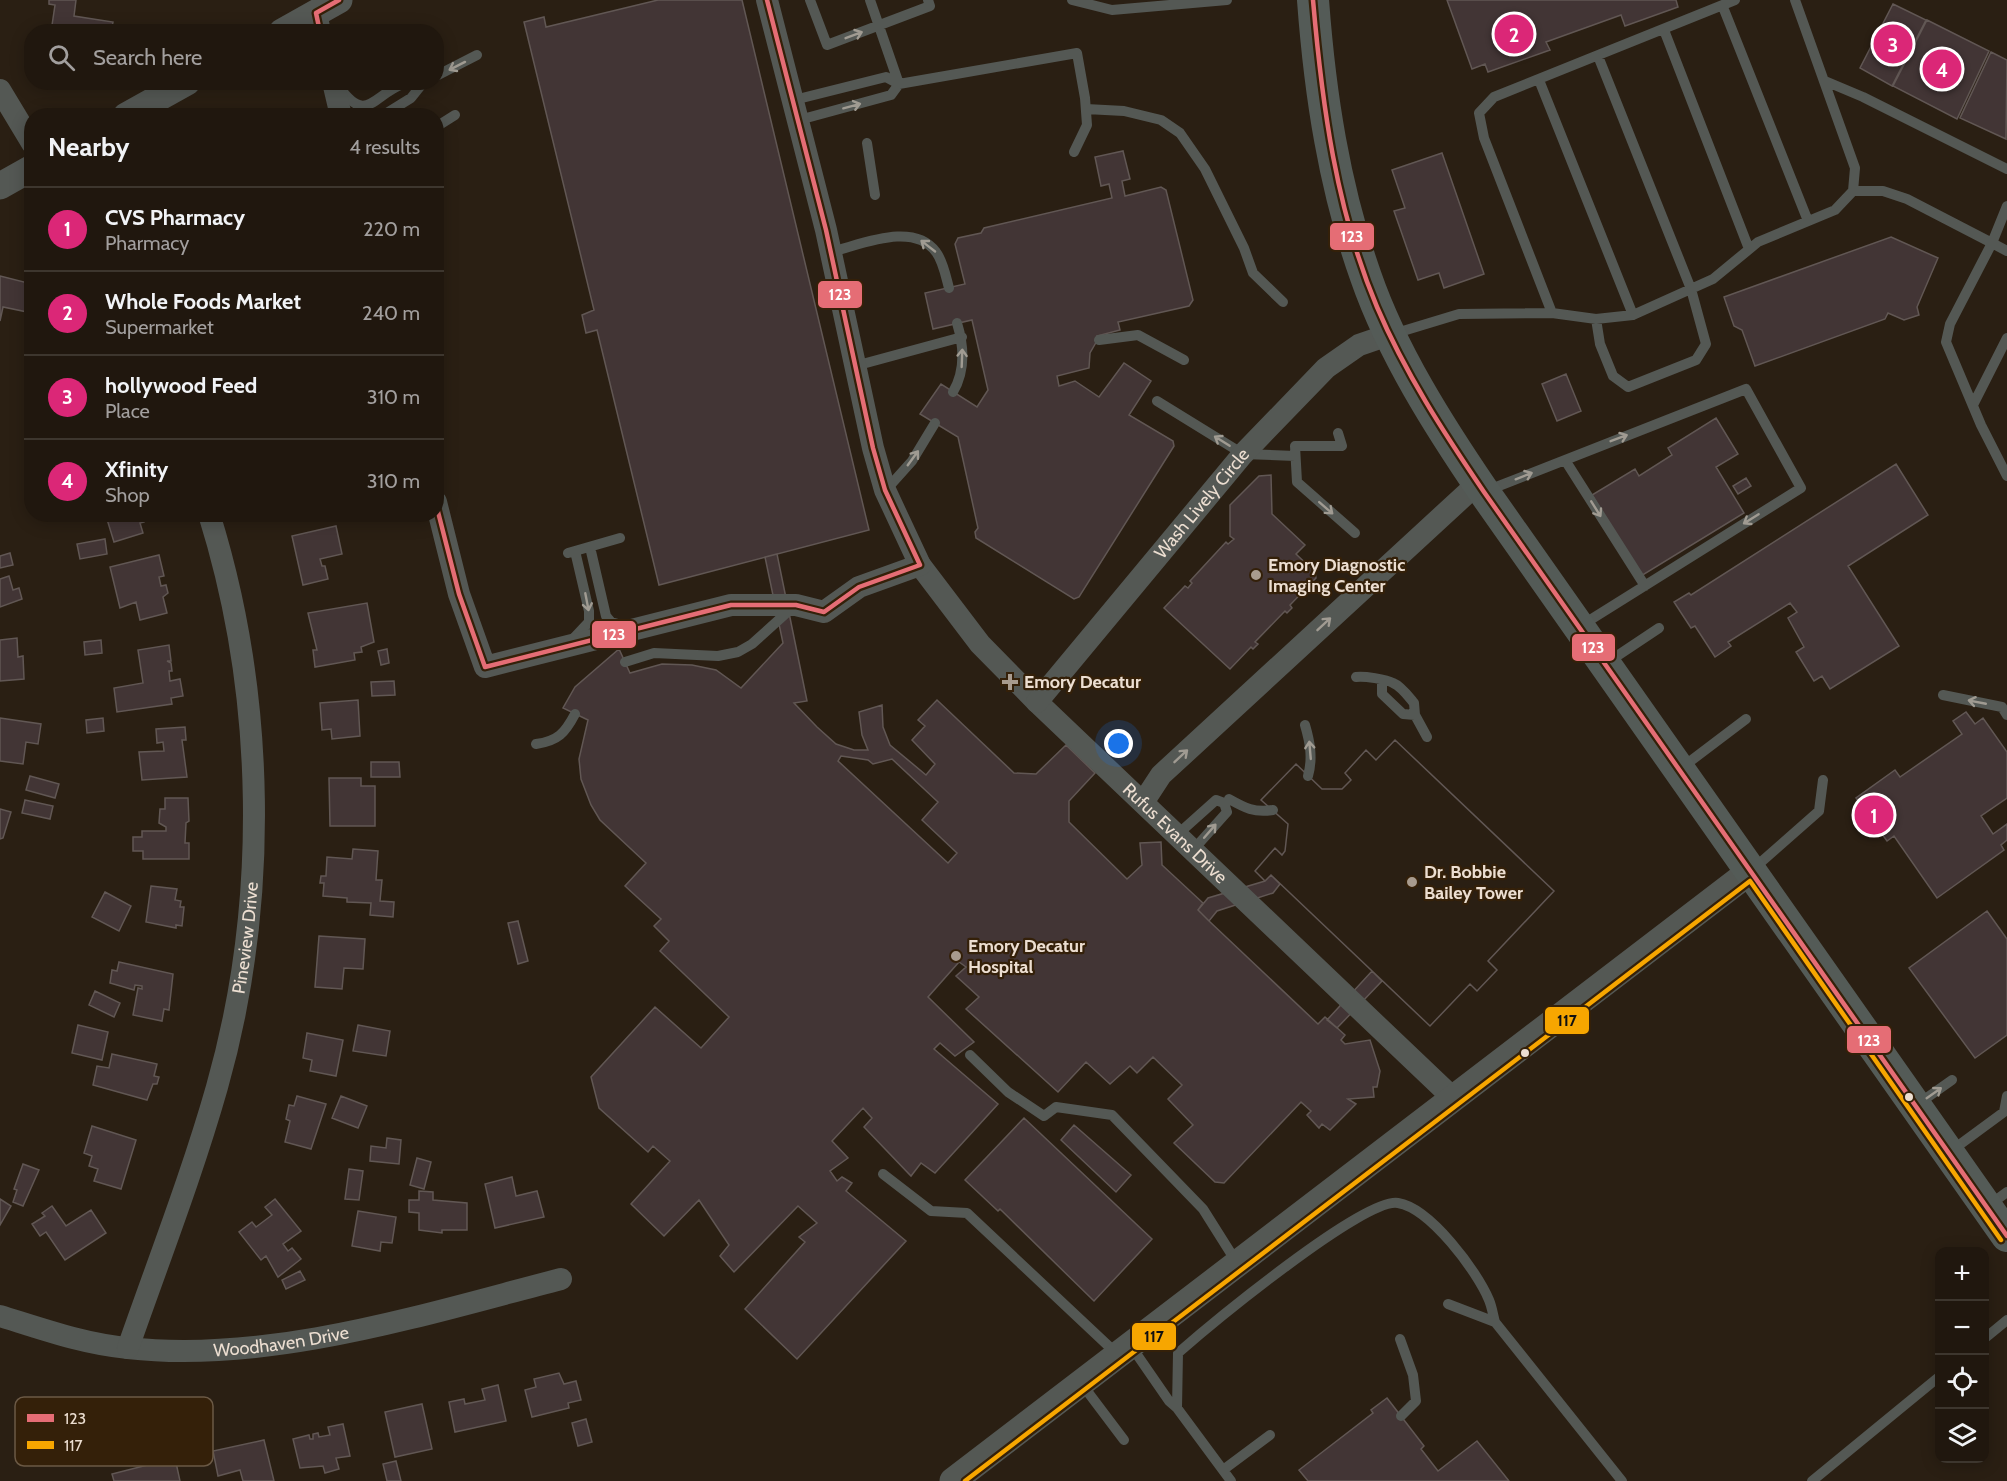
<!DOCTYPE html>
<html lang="en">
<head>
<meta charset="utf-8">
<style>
	:root { --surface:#20170e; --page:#2d241c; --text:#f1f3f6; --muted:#a29f9e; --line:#3d362e; --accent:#db2777 }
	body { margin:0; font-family:Cabin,sans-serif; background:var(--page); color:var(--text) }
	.controls { position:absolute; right:18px; bottom:18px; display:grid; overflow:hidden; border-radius:12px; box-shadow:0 3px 15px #0003 }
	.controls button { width:54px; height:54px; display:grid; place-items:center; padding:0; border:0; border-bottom:2px solid var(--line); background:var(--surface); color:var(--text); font:30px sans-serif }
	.you { position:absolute; left:1119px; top:744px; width:21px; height:21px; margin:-15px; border:4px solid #fff; border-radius:50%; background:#1a73e8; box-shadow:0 0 0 9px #1a73e833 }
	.badge { display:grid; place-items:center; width:39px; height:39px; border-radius:50%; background:var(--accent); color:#fff; font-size:20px; font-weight:700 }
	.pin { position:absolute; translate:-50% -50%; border:3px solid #fff; box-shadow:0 2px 6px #0006 }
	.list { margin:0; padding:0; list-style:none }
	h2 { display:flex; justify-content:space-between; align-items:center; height:78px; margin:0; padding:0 24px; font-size:26px }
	h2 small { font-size:20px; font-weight:400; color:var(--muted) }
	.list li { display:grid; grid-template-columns:39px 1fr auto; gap:18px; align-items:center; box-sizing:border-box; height:84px; padding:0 24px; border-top:2px solid var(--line) }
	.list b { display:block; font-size:22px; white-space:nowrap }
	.list p { margin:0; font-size:20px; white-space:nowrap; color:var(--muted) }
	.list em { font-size:20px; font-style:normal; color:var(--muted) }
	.icon { flex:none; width:33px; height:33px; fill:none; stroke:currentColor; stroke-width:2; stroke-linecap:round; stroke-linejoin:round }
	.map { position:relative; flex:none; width:2007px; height:1481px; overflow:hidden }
	.search { position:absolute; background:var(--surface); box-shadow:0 3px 15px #0003; left:24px; top:24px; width:420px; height:66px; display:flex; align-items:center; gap:15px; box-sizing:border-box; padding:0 21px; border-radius:24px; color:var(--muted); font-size:22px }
	.panel { position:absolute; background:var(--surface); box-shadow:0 3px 15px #0003; left:24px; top:108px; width:420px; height:414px; border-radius:24px }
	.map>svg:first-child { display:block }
	.building { fill:#423535; stroke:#615754; stroke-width:1.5; fill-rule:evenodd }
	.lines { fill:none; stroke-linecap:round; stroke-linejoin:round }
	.service { stroke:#545854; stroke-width:10 }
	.minor { stroke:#545854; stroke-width:22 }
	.tertiary { stroke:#545854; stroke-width:27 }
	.secondary { stroke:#545b57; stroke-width:32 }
	.bus-1-casing { stroke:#342009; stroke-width:9 }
	.bus-2-casing { stroke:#342009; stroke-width:9 }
	.bus-1 { stroke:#e56d75; stroke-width:4.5 }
	.bus-2 { stroke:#f7a600; stroke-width:4.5 }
	.oneway { stroke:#a09b92 }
	.poi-dot { fill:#a89b8e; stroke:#342009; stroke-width:2 }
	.bus-dot { fill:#ecded1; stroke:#342009; stroke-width:2 }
	.labels { text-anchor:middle; stroke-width:4.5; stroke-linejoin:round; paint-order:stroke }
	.street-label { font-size:18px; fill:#ecded1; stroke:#342009 }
	.poi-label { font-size:18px; font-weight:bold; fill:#ecded1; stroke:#342009; text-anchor:start }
	.key { fill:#342009; stroke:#6b5945; stroke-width:1.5 }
	.key-label { font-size:16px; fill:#ecded1 }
	.line-badge { stroke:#342009; stroke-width:2 }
	.badge-label { font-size:16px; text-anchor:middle; font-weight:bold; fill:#fff }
	.pale-badge-label { font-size:16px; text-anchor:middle; font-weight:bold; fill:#111 }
</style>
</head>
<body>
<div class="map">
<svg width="2007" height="1481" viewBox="0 0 2007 1481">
	<rect width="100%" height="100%" fill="#2a1f13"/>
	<!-- building -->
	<path class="building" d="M49,0H76L74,16L113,22L111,32H51L55,5L49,4Z
		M658,0H742L869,530L659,585L597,330L586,333L582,315L594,310L524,22L544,17L546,27Z
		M1447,0H1676L1678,7L1625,26L1621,15L1546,42L1550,50L1488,72L1485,64L1472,69Z
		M1893,4L1926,20L1892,86L1860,68Z
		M1927,20L1989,51L1957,119L1893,86Z
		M1991,52L2007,60L2006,139L1960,118Z
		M1123,151L1130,179L1122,181L1125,196L1161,187L1166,190L1193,300L1189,306L1118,322L1120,330L1097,336L1098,339L1090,353L1089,368L1057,376L1059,386L1075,381L1099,397L1124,363L1151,381L1129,415L1173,441L1174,446L1079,597L1074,599L976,538L975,532L978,528L958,437L920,414L941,384L977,407L988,390L972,320L933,329L925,293L965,284L955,244L958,238L981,233L984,228L1112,198L1109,184L1101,186L1095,157Z
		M1442,153L1484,274L1444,288L1439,273L1418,280L1394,211L1405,208L1392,170Z
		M1891,237L1938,258L1917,307L1919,315L1904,320L1888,313L1885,319L1755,366L1742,330L1734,326L1724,297Z
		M0,276L32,284V313L3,307L0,321Z
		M1566,374L1581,411L1557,421L1542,384Z
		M1716,418L1738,454L1716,467L1744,513L1641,576L1592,495L1635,469L1639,476L1672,455L1668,448Z
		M1896,464L1928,515L1848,566L1899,646L1830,689L1822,676L1814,681L1796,652L1804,647L1788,618L1797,612L1790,603L1728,642L1731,646L1715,657L1695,626L1691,628L1674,602L1689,593L1691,595Z
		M1271,475L1272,514L1305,545L1296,554L1315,572L1316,578L1290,605L1292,608L1287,613L1285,611L1255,642L1258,644L1253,649L1251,647L1230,669L1164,608L1185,586L1188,588L1192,583L1190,581L1226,542L1228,544L1234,539L1230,536V505L1259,476Z
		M1746,478L1751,486L1738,494L1733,486Z
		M142,514L144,522L140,523L143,533L114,542L106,516Z
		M336,526L342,554L320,559L322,566H325L328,579L303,585L292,536Z
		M105,539L107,554L80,559L77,544Z
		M10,553L13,565L0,568V556Z
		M777,554L807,701L794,703L817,727L836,744L854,750H868L862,735L859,712L882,705L883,727L890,745L926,775L935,764L912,740L925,726L918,720L937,700L1014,773L1036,774L1066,745L1095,773L1069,801V822L1127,879L1142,865L1140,843L1161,842L1162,865L1203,903L1198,910L1209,921L1318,1024L1325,1017L1345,1035L1341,1040L1345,1044L1370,1040L1380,1071L1377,1087H1373L1374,1097L1348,1099L1356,1104L1330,1130L1322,1124L1319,1128L1307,1115L1311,1111L1301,1102L1224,1183L1215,1182L1174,1143L1193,1125L1168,1099L1182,1085L1153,1057L1137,1073L1130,1066L1110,1084L1086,1062L1058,1092L966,1009L979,997L956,976L966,967L959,962L928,997L974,1042L955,1056L940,1043L934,1049L998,1104L935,1173L921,1163L911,1176L864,1127L872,1118L863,1108L832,1141L848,1158L830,1171L837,1181L842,1177L852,1183L846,1191L906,1241L797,1359L745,1309L805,1242L799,1237L817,1223L798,1206L734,1272L720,1256L729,1245L699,1200L664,1236L631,1204L670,1161L653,1146L648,1152L599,1108L591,1077L655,1007L701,1048L729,1017L660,951L669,941L654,926L661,919L625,886L646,863L600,820L591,805L581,779L579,759L588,720L563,708L575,687L619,649L630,673L662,664L692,665L716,670L741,688L783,643L765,557ZM841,756L868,760L873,764L892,759L938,802L922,820L957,853L948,863L838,761Z
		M159,555L164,576L159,577L161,586L166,585L168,593L163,597L167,613L140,620L136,602L120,608L110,567Z
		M9,576L13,590L19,588L22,599L0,607V579Z
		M367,603L374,642L361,647L362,652L354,653L355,660L315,667L313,650H317L308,613Z
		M17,638L18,657L23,656L24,679L0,681V640Z
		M101,640L102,653L85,655L84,642Z
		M169,645L171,661H167L171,663L172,671H169L170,681L180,679L183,696L171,698L172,704L117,712L114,688L143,683L138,650Z
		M387,649L389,663L381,665L378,651Z
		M394,681L395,695L372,696L371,682Z
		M358,700L360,736L332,739L331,729L322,730L320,703Z
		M1966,712L1975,724L1983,718L2007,752V798L1981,816L1993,834L2007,824V840L2001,845L2004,850L1937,898L1894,836L1887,841L1856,798L1895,770L1900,777L1962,734L1953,721Z
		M0,718L41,724L38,744L26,742L23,764L0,761Z
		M103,718L104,731L87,733L86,720Z
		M185,727L186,740H182L187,777L142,780L139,752L164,751L163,742L157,743L156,729Z
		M1395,740L1554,891L1488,961L1497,970L1477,991L1470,984L1430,1026L1271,875L1265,881L1255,871L1275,848L1282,855L1285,851L1288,824L1261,800L1296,764L1322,789H1342L1351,780L1345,773L1366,750L1376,760Z
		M1395,740L1554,891L1488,961L1497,970L1477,991L1470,984L1430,1026L1271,875L1265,881L1255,871L1275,848L1282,855L1285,851L1288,824L1261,800L1296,764L1322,789H1342L1351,780L1345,773L1366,750L1376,760Z
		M371,762H399L400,777H371Z
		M30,776L59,784L55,798L26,790Z
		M329,778H361V786H375V826H330Z
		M165,798H188L189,821L186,823L185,843H189V859H143V851H133V837H142V831H166V827L159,823L160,809H165Z
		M25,800L53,806L50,819L22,813Z
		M0,809L11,812L3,838L0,839Z
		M353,849L378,851L376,880H382L380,901L394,902L393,917L370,915L371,903L347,902V898L323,896L324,883H320L321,876H326L327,857L352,859Z
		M1271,875L1280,884L1273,893L1217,911L1209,921L1198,910L1208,898L1265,881Z
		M151,886L177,889L175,900L181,901L180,907H184L182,926L176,925V928L146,922Z
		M105,892L131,906L119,931L92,917Z
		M1987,911L2007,939V1035L1975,1058L1909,968Z
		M518,921L528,961L518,964L508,923Z
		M319,936L365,939L363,969L344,968L342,989L315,987Z
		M119,962L173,974L169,1010L164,1009L162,1021L133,1015L138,988L142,989V986L135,985L134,990L110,983L112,970L117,971Z
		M1372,971L1382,981L1337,1028L1327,1020Z
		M95,991L120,1003L114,1017L89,1005Z
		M78,1025L108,1032L102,1060L72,1053Z
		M358,1025L390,1031L386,1056L353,1051Z
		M307,1033L343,1040L336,1076L310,1071L312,1060L303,1058Z
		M112,1054L157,1064L154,1076L159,1077L157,1084H153L147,1100L93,1085L97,1066L109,1068Z
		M297,1096L326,1104L311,1149L285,1142L290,1121L286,1119L289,1105L294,1106Z
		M341,1096L367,1106L358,1128L332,1118Z
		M1024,1118L1152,1239L1094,1301L1000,1209L998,1211L965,1180Z
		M1074,1125L1131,1175L1116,1192L1061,1140Z
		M92,1126L136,1140L121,1189L94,1181L98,1169L89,1166L92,1156L84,1153Z
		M387,1138L401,1140L399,1164L370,1161L371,1146L386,1148Z
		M417,1158L431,1162L424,1189L410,1185Z
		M23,1164L39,1170L23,1206L13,1202L17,1190L14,1189Z
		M349,1169L363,1171L359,1200L345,1199Z
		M512,1177L516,1196L537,1191L544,1217L495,1228L485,1184Z
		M419,1191L433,1192V1200L467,1203V1230H442V1233L419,1230V1213L409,1212V1200H419Z
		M0,1199L11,1206L0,1225Z
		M275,1199L301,1231L283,1244L288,1251L292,1248L301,1259L278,1277L266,1256L261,1260L239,1232L252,1222L256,1227L272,1215L265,1207Z
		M52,1206L66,1226L91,1210L106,1233L65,1260L46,1232L40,1236L32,1224L45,1216L42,1213Z
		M358,1211L396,1217L392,1243L381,1242L380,1251L352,1246Z
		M300,1271L305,1280L286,1289L282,1280Z
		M559,1373L564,1384L576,1381L581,1400L568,1403L569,1408L532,1417L525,1390L536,1387L534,1379Z
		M498,1385L506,1421L455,1432L449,1402L464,1399L465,1404L485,1400L482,1389Z
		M1387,1398L1424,1446L1421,1449L1438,1471L1477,1441L1509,1481H1308L1299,1470L1373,1413L1371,1410Z
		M422,1404L432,1449L395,1457L385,1412Z
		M586,1419L592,1442L578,1446L572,1423Z
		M343,1424L350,1456L336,1458L339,1469L325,1473L323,1466L300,1468L293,1439L309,1435L310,1439H313V1434L318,1433L319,1437L330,1435L328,1427Z
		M264,1440L274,1481H243L240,1470L218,1476L213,1451Z
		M175,1458L180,1481H114L112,1474Z
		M396,1461L401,1481H387L383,1464Z"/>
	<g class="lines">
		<!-- service -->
		<path class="service" d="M810,0L827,45L930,6L928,0
			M1072,0L1112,10L1227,0
			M1735,0L1494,97L1479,113L1484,138L1552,313L1596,319L1633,315L1713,279L1758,242L1835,210L1853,191L1855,168L1795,0
			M1723,7L1808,221
			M1664,30L1749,249
			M436,76L477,55
			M1539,80L1633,315
			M1825,81L1863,97L2007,169
			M340,88C367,125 374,94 403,84C409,82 417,83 423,83L411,98L382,116
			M794,100L886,77L899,84L1077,53L1085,98L1087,125L1074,152
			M1086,109L1124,111L1161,120L1180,133L1205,169L1244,248L1253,273L1283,302
			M799,120L891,95L899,84L870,0
			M436,127L455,115
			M867,143L875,195
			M1853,191H1883L1907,199L1992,243L2007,206
			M2007,251L1992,243L1950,324L1946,342L1981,425L2007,476
			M830,252C861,245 913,221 936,252C943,261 946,277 949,288
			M1596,319L1600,344L1613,376L1628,387L1696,360L1706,344L1691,289L1598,56
			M1393,334L1459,314L1552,313
			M1099,340L1138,335L1184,360
			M855,366L962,337
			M953,392C966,370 964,346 957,323
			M1157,401L1243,454L1295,456
			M1973,405L2007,338
			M1338,433L1342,446H1295L1297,482L1355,533
			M1565,460L1645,586
			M886,490L912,461L935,423
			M1486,491L1746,389L1801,488L1582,625
			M590,547L606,616L611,622L625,626
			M568,553L620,538
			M573,639L589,622V611L575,551
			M625,662L654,653L718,656L738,652L752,644L793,607
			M1608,662L1659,628
			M1356,677C1364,676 1386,679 1393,683C1401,686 1409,697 1414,703L1415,715L1427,737
			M1382,682V694L1403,714L1415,715
			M1943,695L2002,707L2007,715
			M1305,725C1310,742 1313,758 1308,776
			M536,744C558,741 565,733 575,714
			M1680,769L1746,719
			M1229,799C1245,808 1254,813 1273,810
			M1178,834L1216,800L1224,803L1227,812L1194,849
			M1752,870L1819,811L1823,780
			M970,1055L1008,1092L1044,1116L1056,1107L1112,1115L1203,1209L1237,1263
			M1918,1104L1952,1080
			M1951,1151L2004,1112L2007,1096
			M883,1174L931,1211L967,1213L1117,1354
			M1988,1206L2007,1192
			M1448,1304L1495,1322
			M1400,1339L1413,1375L1416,1401L1401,1416
			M1984,1339L2007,1320
			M1131,1346L1169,1401L1177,1408L1178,1353C1209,1326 1364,1197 1398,1203C1430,1208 1477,1271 1489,1300C1492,1307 1493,1315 1495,1322L1622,1481
			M1081,1383L1124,1440
			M1177,1408L1231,1481
			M1223,1470L1270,1435
			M1812,1481L1940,1376"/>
		<!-- minor -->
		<g class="minor">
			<path id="s1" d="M767,0L826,230L873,448L885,490L920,565L980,644L1037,702L1453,1098"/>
			<path d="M316,13L320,32"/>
			<path d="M333,82L341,116"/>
			<path d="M0,90L32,143"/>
			<path d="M436,502L459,594L485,667L731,605H796L824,612L859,587L920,565"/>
			<path id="s2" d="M1037,702L1243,454L1326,368L1359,345L1391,334"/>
			<path d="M1144,801L1161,775L1478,483"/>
			<path id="s3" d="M0,1316C42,1329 84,1344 128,1348C269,1364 425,1314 561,1279"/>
			<path id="s4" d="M128,1348C158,1262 192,1175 217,1087C269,904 266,696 209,514"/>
		</g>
		<!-- tertiary -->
		<path class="tertiary" d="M282,32L339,0
			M126,116L187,82
			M0,186L32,168
			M953,1481L1752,870"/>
		<!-- secondary -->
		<path class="secondary" d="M1313,0C1320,94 1334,187 1366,277C1392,352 1439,426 1484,492L2007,1236"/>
		<!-- bus-1 casing -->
		<g class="bus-1-casing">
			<path id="bus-1" d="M1313,0C1322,104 1336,210 1377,307C1405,373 1444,433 1484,492L2007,1236
				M320,32L316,13L339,0
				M436,504L459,594L485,667L731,605H796L824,612L859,587L920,565L885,490L873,448L826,230L767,0"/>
		</g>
		<!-- bus-2 casing -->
		<g class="bus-2-casing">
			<path id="bus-2" d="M965,1481L1750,881L2001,1240"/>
		</g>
		<!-- bus-1 -->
		<use href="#bus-1" class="bus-1"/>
		<!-- bus-2 -->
		<use href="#bus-2" class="bus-2"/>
	</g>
	<!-- one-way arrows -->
	<defs><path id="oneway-shaft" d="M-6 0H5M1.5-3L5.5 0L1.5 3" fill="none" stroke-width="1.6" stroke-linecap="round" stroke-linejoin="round" transform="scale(1.5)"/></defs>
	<g class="oneway">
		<use href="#oneway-shaft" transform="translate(854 35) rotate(-21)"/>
		<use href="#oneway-shaft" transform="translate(457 66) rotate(153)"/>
		<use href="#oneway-shaft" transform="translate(852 106) rotate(-15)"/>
		<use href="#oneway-shaft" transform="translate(928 246) rotate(-142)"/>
		<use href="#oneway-shaft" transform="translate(962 358) rotate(-88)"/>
		<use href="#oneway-shaft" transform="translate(1619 438) rotate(-21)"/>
		<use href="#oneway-shaft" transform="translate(1222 441) rotate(-148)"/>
		<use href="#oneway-shaft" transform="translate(913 458) rotate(-54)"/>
		<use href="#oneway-shaft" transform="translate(1524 476) rotate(-22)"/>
		<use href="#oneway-shaft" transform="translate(1326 508) rotate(41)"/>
		<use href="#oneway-shaft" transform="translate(1596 509) rotate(58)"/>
		<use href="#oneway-shaft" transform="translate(1751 519) rotate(148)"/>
		<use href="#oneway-shaft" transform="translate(587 602) rotate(79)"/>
		<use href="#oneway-shaft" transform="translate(1324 624) rotate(-43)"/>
		<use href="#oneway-shaft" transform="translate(1977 702) rotate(-169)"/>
		<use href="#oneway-shaft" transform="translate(1310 750) rotate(-95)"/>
		<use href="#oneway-shaft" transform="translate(1181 756) rotate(-43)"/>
		<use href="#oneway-shaft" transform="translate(1210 831) rotate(-49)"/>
		<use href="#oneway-shaft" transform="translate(1934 1093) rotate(-35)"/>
	</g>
	<!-- markers -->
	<g class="poi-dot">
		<circle cx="1256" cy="575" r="6"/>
		<path d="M1007 673h6v6h6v6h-6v6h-6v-6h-6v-6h6z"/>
		<circle cx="1412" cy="882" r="6"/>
		<circle cx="956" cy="956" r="6"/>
	</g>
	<g class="bus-dot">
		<circle cx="1525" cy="1053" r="5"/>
		<circle cx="1909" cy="1097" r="5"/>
	</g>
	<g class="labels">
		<!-- street labels -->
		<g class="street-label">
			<text dy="6" stroke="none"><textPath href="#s2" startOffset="258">Wash Lively Circle</textPath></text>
			<text dy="6" stroke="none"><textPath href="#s1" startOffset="958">Rufus Evans Drive</textPath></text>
			<text dy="6" stroke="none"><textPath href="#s4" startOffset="428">Pineview Drive</textPath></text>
			<text dy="6" stroke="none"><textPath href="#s3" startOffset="286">Woodhaven Drive</textPath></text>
		</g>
		<!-- poi labels -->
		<g class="poi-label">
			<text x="1268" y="571">Emory Diagnostic<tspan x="1268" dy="21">Imaging Center</tspan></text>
			<text x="1024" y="688">Emory Decatur</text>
			<text x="1424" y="878">Dr. Bobbie<tspan x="1424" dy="21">Bailey Tower</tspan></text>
			<text x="968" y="952">Emory Decatur<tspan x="968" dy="21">Hospital</tspan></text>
		</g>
	</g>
	<!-- legend -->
	<rect x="15" y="1397" width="198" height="69" rx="9" class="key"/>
	<rect x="27" y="1414" width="27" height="8" fill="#e56d75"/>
	<rect x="27" y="1441" width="27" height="8" fill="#f7a600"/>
	<g class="key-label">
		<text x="64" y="1424">123</text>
		<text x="64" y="1451">117</text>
	</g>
	<g class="line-badge">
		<rect x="1329" y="222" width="46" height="29" rx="6" fill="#e56d75"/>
		<rect x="817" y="280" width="46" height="29" rx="6" fill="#e56d75"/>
		<rect x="591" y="620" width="46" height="29" rx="6" fill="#e56d75"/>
		<rect x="1571" y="633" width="45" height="29" rx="6" fill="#e56d75"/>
		<rect x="1544" y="1006" width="46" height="29" rx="6" fill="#f7a600"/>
		<rect x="1846" y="1025" width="46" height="29" rx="6" fill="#e56d75"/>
		<rect x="1131" y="1322" width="46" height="29" rx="6" fill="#f7a600"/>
	</g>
	<g class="badge-label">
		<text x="1352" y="242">123</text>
		<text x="840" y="300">123</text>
		<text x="614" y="640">123</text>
		<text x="1593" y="653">123</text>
		<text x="1869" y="1046">123</text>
	</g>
	<g class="pale-badge-label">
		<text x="1567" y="1026">117</text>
		<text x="1154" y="1342">117</text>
	</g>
</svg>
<div class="controls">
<button>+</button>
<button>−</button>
<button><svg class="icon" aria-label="locate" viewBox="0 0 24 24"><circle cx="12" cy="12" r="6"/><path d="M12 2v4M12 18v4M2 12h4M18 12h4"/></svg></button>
<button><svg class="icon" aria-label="layers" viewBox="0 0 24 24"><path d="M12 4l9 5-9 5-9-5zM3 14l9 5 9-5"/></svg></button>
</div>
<div class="you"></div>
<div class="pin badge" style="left:1874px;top:815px">1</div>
<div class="pin badge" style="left:1514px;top:34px">2</div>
<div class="pin badge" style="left:1893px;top:44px">3</div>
<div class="pin badge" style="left:1942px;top:69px">4</div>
<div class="search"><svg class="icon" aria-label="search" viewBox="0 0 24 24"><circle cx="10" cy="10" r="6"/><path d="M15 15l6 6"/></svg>Search here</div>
<section class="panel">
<h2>Nearby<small>4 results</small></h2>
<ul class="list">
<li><span class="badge">1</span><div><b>CVS Pharmacy</b><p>Pharmacy</p></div><em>220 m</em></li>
<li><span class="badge">2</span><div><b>Whole Foods Market</b><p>Supermarket</p></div><em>240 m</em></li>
<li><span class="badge">3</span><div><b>hollywood Feed</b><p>Place</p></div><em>310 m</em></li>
<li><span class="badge">4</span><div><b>Xfinity</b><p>Shop</p></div><em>310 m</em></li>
</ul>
</section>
</div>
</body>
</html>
